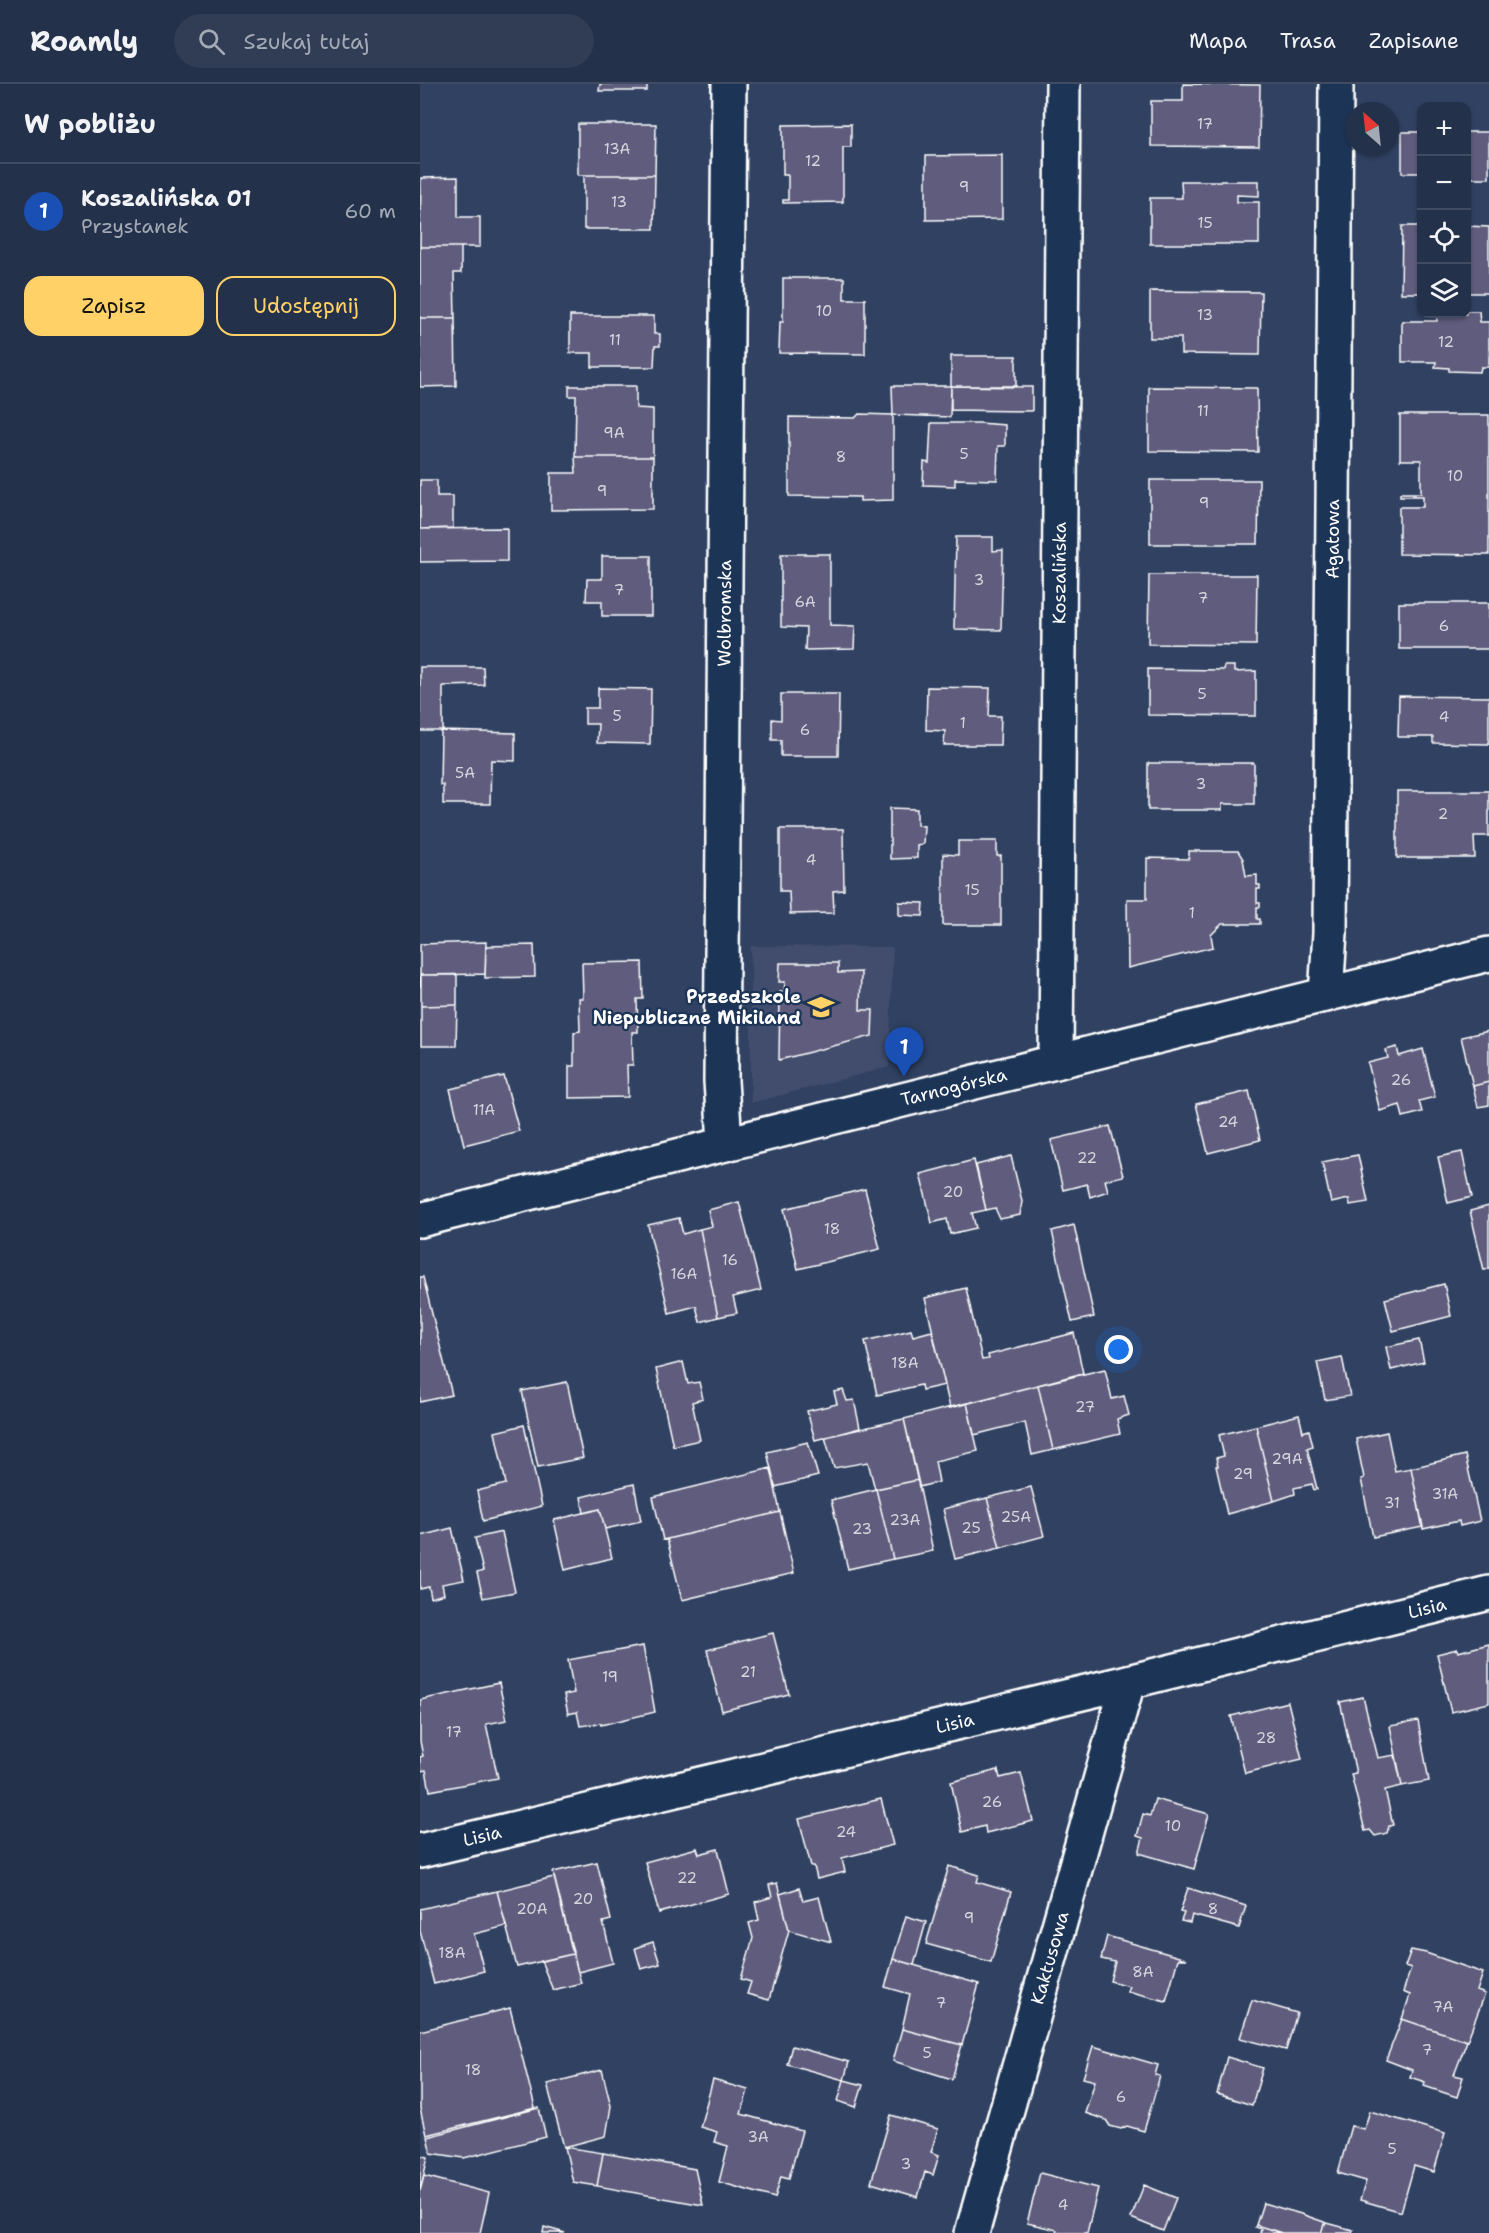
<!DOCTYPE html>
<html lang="pl">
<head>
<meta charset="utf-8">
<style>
	:root { --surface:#24314a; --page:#303d54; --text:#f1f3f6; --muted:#a3a9b5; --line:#414c62; --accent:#ffd166 }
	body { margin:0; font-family:"Shantell Sans",sans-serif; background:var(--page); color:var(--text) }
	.controls { position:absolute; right:18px; top:18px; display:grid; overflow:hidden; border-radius:12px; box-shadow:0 2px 4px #0004 }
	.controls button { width:54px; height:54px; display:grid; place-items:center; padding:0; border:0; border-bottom:2px solid var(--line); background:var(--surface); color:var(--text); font:30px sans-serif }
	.compass { position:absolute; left:925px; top:18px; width:54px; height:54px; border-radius:50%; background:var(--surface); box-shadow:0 2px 4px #0004; rotate:333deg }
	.you { position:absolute; left:699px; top:1266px; width:21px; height:21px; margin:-15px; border:4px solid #fff; border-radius:50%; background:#1a73e8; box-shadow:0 0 0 9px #1a73e833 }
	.badge { display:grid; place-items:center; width:39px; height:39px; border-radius:50%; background:var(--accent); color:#fff; font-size:20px; font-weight:700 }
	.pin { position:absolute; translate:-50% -50px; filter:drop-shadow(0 2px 3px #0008) }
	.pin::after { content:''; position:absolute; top:32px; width:21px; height:18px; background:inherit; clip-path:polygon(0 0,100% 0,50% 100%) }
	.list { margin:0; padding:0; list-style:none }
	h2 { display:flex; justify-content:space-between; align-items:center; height:78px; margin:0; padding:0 24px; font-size:26px }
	h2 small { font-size:20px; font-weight:400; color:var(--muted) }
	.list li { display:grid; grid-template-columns:39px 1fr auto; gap:18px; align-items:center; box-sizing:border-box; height:96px; padding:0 24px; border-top:2px solid var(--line) }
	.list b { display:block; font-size:22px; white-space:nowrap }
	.list p { margin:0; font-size:20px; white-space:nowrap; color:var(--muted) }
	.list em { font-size:20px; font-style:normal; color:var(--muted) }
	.actions { display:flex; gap:12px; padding:18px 24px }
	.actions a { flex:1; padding:14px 0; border:2px solid var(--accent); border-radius:18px; text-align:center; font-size:21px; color:var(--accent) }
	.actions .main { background:var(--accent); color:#111 }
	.icon { flex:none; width:33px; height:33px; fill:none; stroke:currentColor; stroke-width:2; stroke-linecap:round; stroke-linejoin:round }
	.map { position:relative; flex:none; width:1069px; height:2149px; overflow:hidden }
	header { display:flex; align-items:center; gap:36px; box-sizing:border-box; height:84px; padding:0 30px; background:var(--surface); border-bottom:2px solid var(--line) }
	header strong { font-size:28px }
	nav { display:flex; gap:33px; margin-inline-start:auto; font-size:21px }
	.search { width:420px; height:54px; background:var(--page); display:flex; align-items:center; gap:15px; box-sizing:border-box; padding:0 21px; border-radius:33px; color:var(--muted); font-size:22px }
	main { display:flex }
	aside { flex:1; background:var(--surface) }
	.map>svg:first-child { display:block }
	.built { fill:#424d6d }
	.building { fill:#5e5c7d; stroke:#fff; stroke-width:1.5 }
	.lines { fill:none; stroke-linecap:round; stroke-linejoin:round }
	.minor-casing { stroke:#fff; stroke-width:38 }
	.minor { stroke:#1d3557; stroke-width:33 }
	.labels { text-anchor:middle; stroke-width:4.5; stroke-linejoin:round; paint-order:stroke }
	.number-label { font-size:15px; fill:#d7d6de }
	.street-label { font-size:18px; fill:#fff; stroke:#1d3557 }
	.poi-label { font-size:18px; font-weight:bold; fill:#fff; stroke:#1d3557; text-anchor:end }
</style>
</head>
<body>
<header>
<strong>Roamly</strong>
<div class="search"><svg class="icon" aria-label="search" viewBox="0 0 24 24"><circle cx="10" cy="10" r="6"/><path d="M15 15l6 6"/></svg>Szukaj tutaj</div>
<nav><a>Mapa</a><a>Trasa</a><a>Zapisane</a></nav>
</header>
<main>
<aside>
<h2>W pobliżu<small></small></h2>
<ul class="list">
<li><span class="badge" style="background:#1a4fb4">1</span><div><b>Koszalińska 01</b><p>Przystanek</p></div><em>60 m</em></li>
</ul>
<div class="actions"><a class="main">Zapisz</a><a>Udostępnij</a></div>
</aside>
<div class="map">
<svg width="1069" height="2149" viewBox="0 0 1069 2149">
	<rect width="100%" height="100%" fill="#304162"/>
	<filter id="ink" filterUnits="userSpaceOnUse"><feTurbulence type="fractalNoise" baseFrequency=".0167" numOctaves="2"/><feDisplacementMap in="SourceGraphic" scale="12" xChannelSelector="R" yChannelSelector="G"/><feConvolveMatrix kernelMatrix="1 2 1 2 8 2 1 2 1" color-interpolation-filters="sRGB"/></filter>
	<g filter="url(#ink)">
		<!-- built -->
		<path class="built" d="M331,862L473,863L469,983L331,1019Z"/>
		<!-- building -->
		<path class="building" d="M180,0H227V7H179Z
			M763,0L840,1L839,63L731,62V17H763Z
			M158,40H236L235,91H158Z
			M431,40V63H423V118L363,119V116H368V91H363V41Z
			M982,48H1002V89H982Z
			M1046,48H1069V94H1046Z
			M582,71V135L506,136V72Z
			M164,91H235L234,145H164Z
			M38,93V133H60V163H0L1,94Z
			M761,97H839V112L817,111V118H839V160H730V114H762Z
			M982,142H1002V209H981Z
			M1046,142L1069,143V209H1046Z
			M0,163H41V189H34L35,234H0Z
			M363,194H424V215H445V270L359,269L360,238H363Z
			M730,207L841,208L840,271L761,270V254H730Z
			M1046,227H1059L1060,238H1069V283H1061L1060,288L1029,287V284L1015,283L1016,278H982V237H1017V230H1046Z
			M150,232H234V250H240V262H235L234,283H172V269H150Z
			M0,234H35L36,302L0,303Z
			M531,272H596V302H531Z
			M149,302H216V324L233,325V373H155L156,312H149Z
			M472,302H531L530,333L473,331Z
			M531,302L612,303V327L531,326Z
			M729,303L837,304L838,368L729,367Z
			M439,330L473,331V416L440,417V413L369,412V333L435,334Z
			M980,331H1069V471L979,470V423H1003V412H980V409H1001V376H980Z
			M511,339H559L585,341V362H578L577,396L535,395V402L503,401L504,378L509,379Z
			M155,373H233V425L131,426V389H156Z
			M0,396H17V412H33V444L0,445Z
			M730,396H839L838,460H730Z
			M87,444V477L0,478V445Z
			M536,453H573V467L583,466L581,546L534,545Z
			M361,470H410V541L435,542L434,565L385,566L386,544L361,543Z
			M182,472H231V532H182V517H166L167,495H182Z
			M729,491H837L836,561L728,560Z
			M979,519H1069V565H979Z
			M804,582H814V588L836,587V632L728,631V585L803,586Z
			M0,583H63L64,601L23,602V647H0Z
			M507,603L570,604L569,632H581L580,661H524L525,647L506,646Z
			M178,604L231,605L230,660L177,659L178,640H165V624H178Z
			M361,610H419L418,672H361V656H352V635L361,636Z
			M979,612L1069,613V660L1013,659V653H978Z
			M23,647L95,649V677L71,676L70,720H23V701H20L21,648Z
			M728,679H834V720H802V726H728Z
			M977,707H1069V752H1054L1055,774H977Z
			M470,724L497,725V741L504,742L503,760L497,761V774L470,775Z
			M360,745H423L424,806L413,807L414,829L370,830L369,807H360Z
			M538,757H577V772H581V841H523V770L538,771Z
			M769,767H818L823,775L826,792L837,791V801H840V805H837V819H840V823H837V835H840V840H802L791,851L793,863L708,884L707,815H727V774L769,775Z
			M479,818L504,819L503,832L479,831Z
			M66,858L65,890L1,891L0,903V860Z
			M114,861L115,893L65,894L66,862Z
			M222,878L223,915H217L218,948H212L213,981H207L208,1013L149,1014V982H154V948L160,947L159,914H163L162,879Z
			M360,879H418V889L441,888L440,926H453L452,952L359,976L360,908H364L365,898H359Z
			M1,891H37V921L1,922Z
			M37,921L36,962H1V922Z
			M1069,947V998L1053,1002L1041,953Z
			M977,963L979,972L1003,965L1015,1013L999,1017L1002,1028L983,1033L980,1021L960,1027L948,979L968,974L966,966Z
			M84,992L99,1047L44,1061L30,1005Z
			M1069,998V1021L1058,1023L1053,1002Z
			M829,1007L840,1056L788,1069L776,1020Z
			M690,1042L703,1092L685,1096L688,1107L670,1113L667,1100L643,1106L631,1056Z
			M1042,1068L1052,1113L1028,1119L1018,1073Z
			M938,1071L948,1118L930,1121L929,1115L911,1119L902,1078Z
			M591,1072L602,1117L600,1131L580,1135L575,1124L566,1126L556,1081Z
			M554,1076L566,1126L552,1129L556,1144L530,1150L527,1135L512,1139L500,1090Z
			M445,1105L460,1165L378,1185L364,1125Z
			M319,1118L341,1206L313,1213L317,1229L298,1233L280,1145L292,1142L288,1126Z
			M1069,1122V1185L1064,1186L1050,1127Z
			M259,1134L263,1150L280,1145L298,1233L280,1238L276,1222L249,1229L228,1141Z
			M654,1141L674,1233L652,1238L632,1147Z
			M0,1193H3L32,1311L0,1318Z
			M1024,1200L1031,1232L973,1247L965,1215Z
			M546,1204L562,1276L569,1275L568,1271L654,1249L663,1289L530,1324L505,1214Z
			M491,1246L493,1252L512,1247L525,1301L502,1306L501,1301L457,1311L445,1257Z
			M999,1256L1004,1278L971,1286L966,1263Z
			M922,1273L930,1312L905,1316L897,1278Z
			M263,1278L268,1300L279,1298L283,1315L272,1318L280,1356L253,1362L236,1285Z
			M685,1285L692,1315L704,1312L709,1331L697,1335L700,1350L633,1366L618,1301Z
			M147,1298L163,1374L118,1383L102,1307Z
			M618,1301L633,1366L612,1371L605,1338L554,1351L547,1319Z
			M423,1306L427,1317L434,1316L440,1344L395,1356L387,1327L417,1320L414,1308Z
			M547,1319L558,1367L515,1377L519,1398L499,1403L484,1335Z
			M879,1331L883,1348L889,1346L893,1362L887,1364L897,1405L894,1406L892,1400L874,1404L875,1410L854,1417L836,1342Z
			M484,1335L498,1396L455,1405L448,1378L414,1384L405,1353Z
			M104,1341L122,1422L63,1437L57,1407L86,1400L75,1348Z
			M836,1342L854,1417L807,1430L796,1382H798L796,1374L804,1372L799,1351Z
			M967,1348L975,1387L991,1384L1003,1443L953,1453L941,1395L944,1394L936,1355Z
			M388,1358L398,1392L355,1403L347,1368Z
			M1045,1371L1060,1437L1040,1442L1039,1437L1003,1445L991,1384Z
			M351,1384L360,1428L243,1456L233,1413Z
			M498,1396L513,1467L473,1475L456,1405Z
			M214,1400L221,1437L185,1445L180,1425L164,1429L161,1413Z
			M611,1403L624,1452L580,1464L567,1414Z
			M456,1405L473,1475L428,1485L411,1416Z
			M567,1414L580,1464L535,1475L523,1425Z
			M180,1425L192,1474L145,1486L134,1436Z
			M360,1428L374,1489L262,1516L247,1455Z
			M32,1444L44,1496L22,1500L24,1510L11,1514L9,1503L0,1505V1452Z
			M82,1448L95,1508L63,1514L57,1489L63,1487L55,1454Z
			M353,1549L369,1610L302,1627L287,1566Z
			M1069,1560V1619L1031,1628L1017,1570L1037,1565L1038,1568Z
			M223,1562L235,1628L181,1641V1639L160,1642L157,1628L148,1630L144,1611L154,1609L148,1576Z
			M79,1599L87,1636L66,1640L78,1694L10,1707L6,1686L0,1687V1673L3,1672L0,1657V1616Z
			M943,1613L958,1674L975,1671L982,1702L965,1706L973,1741L969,1742L967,1749L955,1752L950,1746L945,1747L931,1690L936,1689L920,1618Z
			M868,1618L882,1675L825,1689L811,1632Z
			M998,1637L1009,1697L982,1702L970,1642Z
			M578,1686L580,1694L601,1689L613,1737L566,1749L565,1742L542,1748L531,1698Z
			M461,1715L473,1761L422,1774L425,1788L397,1795L394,1782H391L379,1735Z
			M735,1715L789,1730L774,1785L719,1769L723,1754L717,1752L723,1730L730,1732Z
			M277,1764L279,1770L298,1765L309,1810L239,1829L225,1778Z
			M177,1778L191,1836L183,1838L193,1879L158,1888L133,1788Z
			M529,1782L559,1791L557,1798L591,1808L571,1878L506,1860Z
			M134,1793L153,1870L97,1883L77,1807Z
			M357,1799L369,1846L349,1916L327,1910L331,1898L321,1895L333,1854L329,1839L339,1836L335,1818L352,1813L349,1801Z
			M379,1804L383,1817L399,1813L411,1858L369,1846L360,1810Z
			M768,1804L826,1822L819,1844L772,1831L770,1839L761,1837L764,1829L760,1828Z
			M77,1807L86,1842L54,1850L64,1887L14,1900L0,1847V1825Z
			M486,1832L506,1838L494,1881L473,1875Z
			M687,1852L766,1875H758L746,1917L707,1907L709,1902L690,1897L695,1878L681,1875Z
			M233,1858L240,1880L221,1885L215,1864Z
			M991,1866L1006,1869L1063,1889L1057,1907L1065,1910L1047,1957L982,1935L990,1911L983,1908L991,1884L985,1882Z
			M153,1870L161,1899L133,1906L121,1877Z
			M473,1875L559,1900L542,1961L482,1945L490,1910L465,1903Z
			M832,1916L877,1929L866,1966L820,1954Z
			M90,1924L115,2024L6,2051L0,2025V1947Z
			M982,1935L1047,1957L1034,1991L1043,1993L1037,2013L1004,2002L1005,1998L990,1993L992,1986L966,1976Z
			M482,1945L542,1961L532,1995L473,1977Z
			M372,1962L429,1978L424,1996L367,1980Z
			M673,1962L738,1981L735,1991L740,1992L724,2047L707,2042L701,2045L690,2042L686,2036L665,2029L675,1997L663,1994Z
			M807,1973L843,1984L832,2021L797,2010Z
			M182,1986L191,2022L186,2052L144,2063L127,2000Z
			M293,1996L328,2006L321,2030L382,2047L369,2094L361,2092L355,2114L299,2098L308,2062L294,2058L297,2048L280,2043Z
			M424,1996L443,2001L436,2023L418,2017Z
			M119,2024L126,2053L44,2074L11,2069L7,2053Z
			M950,2027L1025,2049L1014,2088L994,2082L981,2128L940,2116L946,2097L918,2089L931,2042L944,2045Z
			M471,2031L518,2045L511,2068L519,2071L513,2091L505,2088L498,2113L451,2099Z
			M145,2063L183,2069L177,2102L153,2098Z
			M183,2069L275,2085L283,2121L177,2102Z
			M0,2071L8,2073L0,2107Z
			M620,2089L678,2104L667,2149H636L637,2146L607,2139Z
			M4,2092L69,2109L60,2149H0V2107Z
			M724,2101L756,2114L743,2147L711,2134Z
			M843,2119L881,2130L907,2139L906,2141L904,2140L901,2149H862L836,2141Z
			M907,2139L933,2146L932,2149H901L904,2140Z
			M836,2141L862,2149H840L841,2145L835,2143Z
			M124,2143L145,2149H123Z"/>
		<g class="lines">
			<!-- minor casing -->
			<g class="minor-casing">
				<g id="minor">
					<path id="s1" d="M906,911L910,849L916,0"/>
					<path id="s2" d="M636,978L643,0"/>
					<path id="s3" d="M305,1059L301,997L309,0"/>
					<path id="s4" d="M0,1136L1069,870"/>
					<path id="s5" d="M0,1767L708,1598L1069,1509"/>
					<path id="s6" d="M552,2149L708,1598"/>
				</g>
			</g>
			<!-- minor -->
			<use href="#minor" class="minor"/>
		</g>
	</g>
	<!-- icons -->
	<defs>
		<g id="school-bare" transform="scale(2.07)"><path d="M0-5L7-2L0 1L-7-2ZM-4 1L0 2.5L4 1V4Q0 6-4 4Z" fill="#ffd166" stroke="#1d3557" stroke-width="2.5" paint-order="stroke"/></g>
	</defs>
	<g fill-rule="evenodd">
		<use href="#school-bare" x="401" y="923"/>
	</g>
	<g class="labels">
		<!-- number labels -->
		<g class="number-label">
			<text x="785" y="45">17</text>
			<text x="197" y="70">13A</text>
			<text x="393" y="82">12</text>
			<text x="544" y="108">9</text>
			<text x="199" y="123">13</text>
			<text x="785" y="144">15</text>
			<text x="404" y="232">10</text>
			<text x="785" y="236">13</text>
			<text x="195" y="261">11</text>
			<text x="1026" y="263">12</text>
			<text x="783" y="332">11</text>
			<text x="194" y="354">9A</text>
			<text x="544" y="375">5</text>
			<text x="421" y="378">8</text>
			<text x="1035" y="397">10</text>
			<text x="182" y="412">9</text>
			<text x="784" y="424">9</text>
			<text x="559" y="501">3</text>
			<text x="199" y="511">7</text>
			<text x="783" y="519">7</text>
			<text x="385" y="523">6A</text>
			<text x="1024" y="547">6</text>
			<text x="782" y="615">5</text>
			<text x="197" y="637">5</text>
			<text x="1024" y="638">4</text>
			<text x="543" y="644">1</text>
			<text x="385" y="651">6</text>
			<text x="45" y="694">5A</text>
			<text x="781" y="705">3</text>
			<text x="1023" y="735">2</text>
			<text x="391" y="781">4</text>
			<text x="552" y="811">15</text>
			<text x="772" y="834">1</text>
			<text x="981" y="1001">26</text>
			<text x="64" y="1031">11A</text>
			<text x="808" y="1043">24</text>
			<text x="667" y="1079">22</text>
			<text x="533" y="1113">20</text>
			<text x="412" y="1150">18</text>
			<text x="310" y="1181">16</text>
			<text x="264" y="1195">16A</text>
			<text x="485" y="1284">18A</text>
			<text x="665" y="1328">27</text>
			<text x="867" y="1380">29A</text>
			<text x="823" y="1395">29</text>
			<text x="1025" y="1415">31A</text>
			<text x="972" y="1424">31</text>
			<text x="596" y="1438">25A</text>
			<text x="485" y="1441">23A</text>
			<text x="551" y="1449">25</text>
			<text x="442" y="1450">23</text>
			<text x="328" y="1593">21</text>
			<text x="190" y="1598">19</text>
			<text x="34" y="1653">17</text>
			<text x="846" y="1659">28</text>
			<text x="572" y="1723">26</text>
			<text x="753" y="1747">10</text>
			<text x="426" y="1753">24</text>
			<text x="267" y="1799">22</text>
			<text x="163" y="1820">20</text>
			<text x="112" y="1830">20A</text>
			<text x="793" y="1830">8</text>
			<text x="549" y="1839">9</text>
			<text x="32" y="1874">18A</text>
			<text x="723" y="1893">8A</text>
			<text x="521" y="1924">7</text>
			<text x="1023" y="1928">7A</text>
			<text x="1007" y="1971">7</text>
			<text x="507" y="1974">5</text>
			<text x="53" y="1991">18</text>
			<text x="701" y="2018">6</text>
			<text x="338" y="2058">3A</text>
			<text x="972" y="2070">5</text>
			<text x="486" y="2085">3</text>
			<text x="643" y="2126">4</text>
		</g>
		<!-- street labels -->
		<g class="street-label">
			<text dy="6" stroke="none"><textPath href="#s1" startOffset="456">Agatowa</textPath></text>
			<text dy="6" stroke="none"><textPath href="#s2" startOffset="489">Koszalińska</textPath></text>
			<text dy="6" stroke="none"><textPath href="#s3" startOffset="530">Wolbromska</textPath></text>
			<text dy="6" stroke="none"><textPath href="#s4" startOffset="550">Tarnogórska</textPath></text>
			<text dy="6" stroke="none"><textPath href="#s5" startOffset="1036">Lisia</textPath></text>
			<text dy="6" stroke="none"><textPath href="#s5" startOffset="550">Lisia</textPath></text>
			<text dy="6" stroke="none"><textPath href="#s5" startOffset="64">Lisia</textPath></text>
			<text dy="6" stroke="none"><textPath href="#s6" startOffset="286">Kaktusowa</textPath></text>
		</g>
		<!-- poi labels -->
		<g class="poi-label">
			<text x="381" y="919">Przedszkole<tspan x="381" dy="21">Niepubliczne Mikiland</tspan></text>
		</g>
	</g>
</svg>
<div class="controls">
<button>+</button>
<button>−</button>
<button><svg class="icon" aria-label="locate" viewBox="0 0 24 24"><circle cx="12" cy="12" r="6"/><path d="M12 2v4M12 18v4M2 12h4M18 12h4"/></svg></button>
<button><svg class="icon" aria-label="layers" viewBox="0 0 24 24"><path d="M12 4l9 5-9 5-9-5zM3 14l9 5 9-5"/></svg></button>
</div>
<svg class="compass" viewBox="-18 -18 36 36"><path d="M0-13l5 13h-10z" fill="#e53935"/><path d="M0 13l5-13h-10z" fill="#a3a9b5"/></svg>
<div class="you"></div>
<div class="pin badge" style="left:484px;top:993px;background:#1a4fb4">1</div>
</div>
</main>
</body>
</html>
